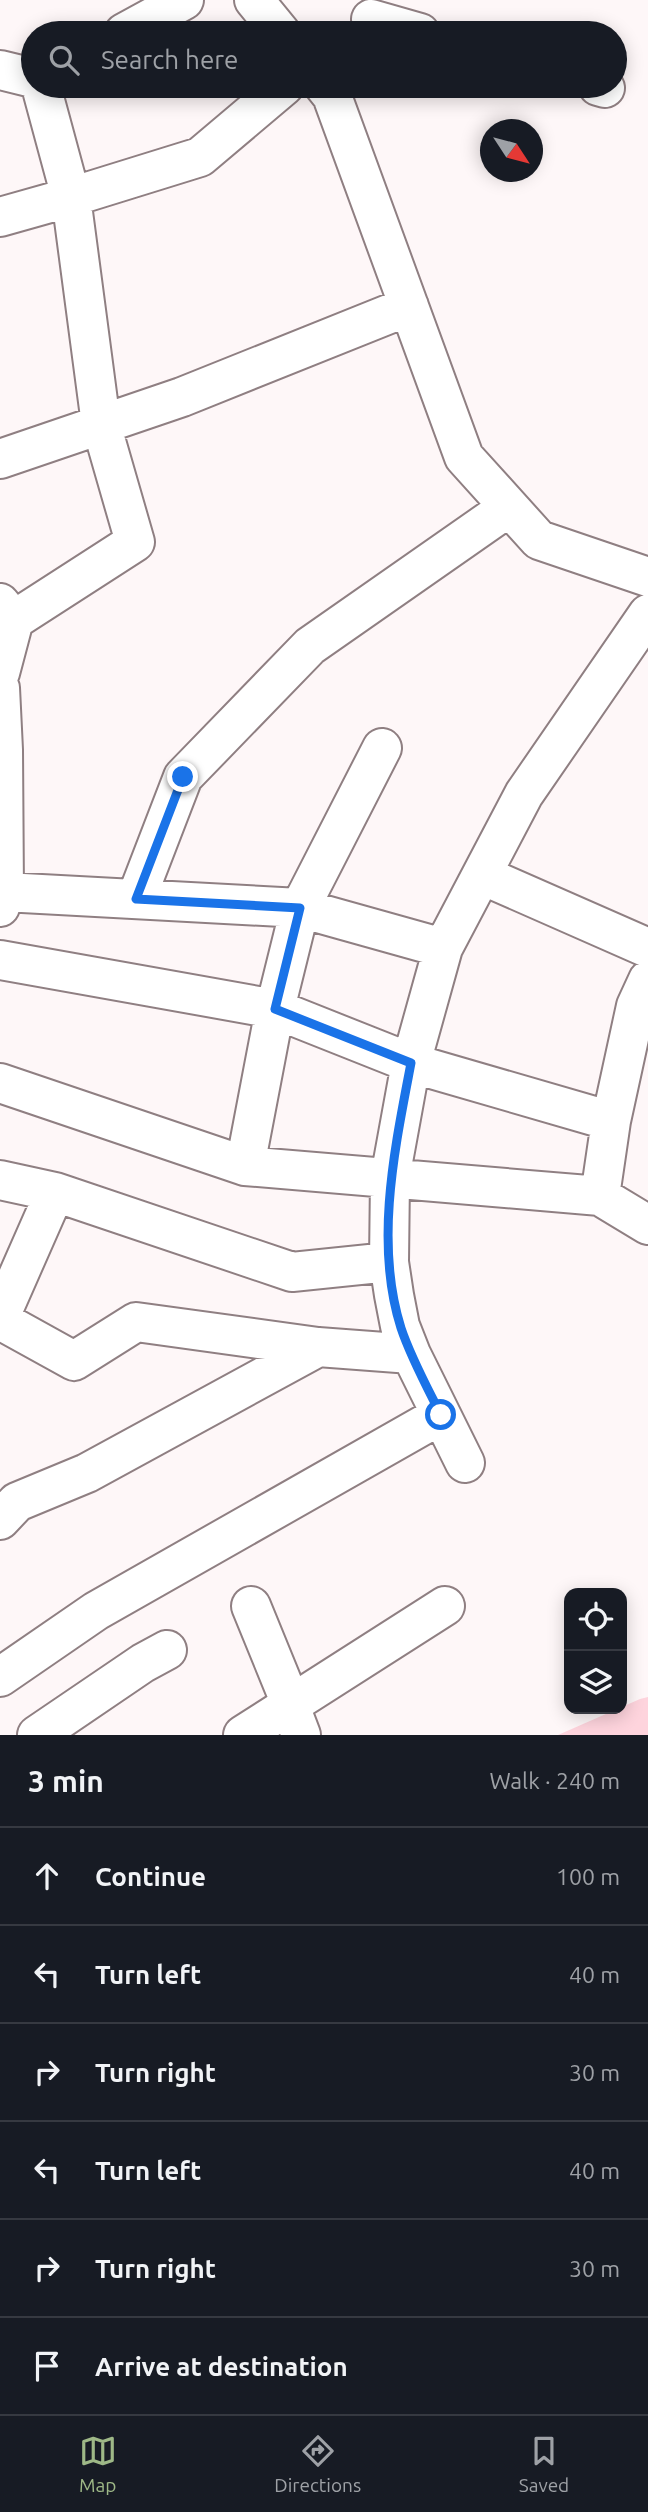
<!DOCTYPE html>
<html lang="en">
<head>
<meta charset="utf-8">
<style>
	:root { --surface:#171b24; --page:#242831; --text:#f1f3f6; --muted:#9ea1a6; --line:#363941; --accent:#9eb887 }
	body { margin:0; font-family:Ubuntu,sans-serif; background:var(--page); color:var(--text) }
	.controls { position:absolute; right:21px; bottom:21px; display:grid; overflow:hidden; border-radius:14px; box-shadow:0 4px 18px #0003 }
	.controls button { width:63px; height:63px; display:grid; place-items:center; padding:0; border:0; border-bottom:2px solid var(--line); background:var(--surface); color:var(--text); font:35px sans-serif }
	.compass { position:absolute; left:480px; top:119px; width:63px; height:63px; border-radius:50%; background:var(--surface); box-shadow:0 4px 18px #0003; rotate:126deg }
	.stop { position:absolute; width:21px; height:21px; margin:-16px; border:5px solid #1a73e8; border-radius:50%; background:#fff }
	.stop.end { background:#1a73e8; border-color:#fff; box-shadow:0 2px 7px #0008 }
	.list { margin:0; padding:0; list-style:none }
	h2 { display:flex; justify-content:space-between; align-items:center; height:91px; margin:0; padding:0 28px; font-size:30px }
	h2 small { font-size:23px; font-weight:400; color:var(--muted) }
	.list li { display:grid; grid-template-columns:46px 1fr auto; gap:21px; align-items:center; box-sizing:border-box; height:98px; padding:0 28px; border-top:2px solid var(--line) }
	.list b { display:block; font-size:26px; white-space:nowrap }
	.list em { font-size:23px; font-style:normal; color:var(--muted) }
	.icon { flex:none; width:38px; height:38px; fill:none; stroke:currentColor; stroke-width:2; stroke-linecap:round; stroke-linejoin:round }
	.map { position:relative; flex:none; width:648px; height:1735px; overflow:hidden }
	.search { position:absolute; background:var(--surface); box-shadow:0 4px 18px #0003; left:21px; right:21px; top:21px; height:77px; display:flex; align-items:center; gap:18px; box-sizing:border-box; padding:0 24px; border-radius:38px; color:var(--muted); font-size:26px }
	.sheet { height:679px; background:var(--surface) }
	nav { display:flex; justify-content:space-around; align-items:center; box-sizing:border-box; height:98px; border-top:2px solid var(--line); background:var(--surface); font-size:19px; color:var(--muted) }
	nav a { display:grid; justify-items:center; gap:4px }
	nav .on { color:var(--accent) }
	.map>svg:first-child { display:block }
	.green { fill:#fed4dd }
	.lines { fill:none; stroke-linecap:round; stroke-linejoin:round }
	.minor-casing { stroke:#8f7f82; stroke-width:42 }
	.minor { stroke:#fff; stroke-width:38 }
	.route { stroke:#1a73e8; stroke-width:9 }
</style>
</head>
<body>
<div class="map">
<svg width="648" height="1735" viewBox="0 0 648 1735">
	<rect width="100%" height="100%" fill="#fef7f8"/>
	<!-- green -->
	<path class="green" d="M648,1697V1735H558L640,1699Z"/>
	<g class="lines">
		<!-- minor casing -->
		<g class="minor-casing">
			<path id="minor" d="M254,0L281,33
				M371,19L420,33
				M124,33L184,0
				M0,70L33,78
				M324,86L332,96L464,457L539,540L648,577
				M598,86L605,88
				M0,217L71,197L41,86
				M0,459L182,397L409,306
				M0,603L14,620L135,542L101,424L71,197L200,157L284,86
				M0,673L14,620
				M0,688L3,750L4,892L0,907
				M482,875L648,948
				M4,892L300,908L443,948
				M136,899L183,777L310,646L509,507
				M0,960L275,1009L411,1063L611,1121
				M0,1083L245,1166L600,1196L648,1225
				M245,1166L275,1009L300,908L382,748
				M0,1180L55,1192L292,1272L389,1262
				M600,1196L611,1121L636,1006L648,980
				M0,1317L55,1192
				M0,1320L74,1361L136,1322L318,1347L411,1354
				M465,1463L411,1354L400,1326L394,1295L389,1262L390,1178L411,1063L443,948L524,794L648,614
				M0,1520L17,1502L87,1473L318,1347
				M251,1606L291,1704L290,1706L301,1735
				M0,1677L96,1611L441,1415
				M37,1735L143,1663L167,1650
				M243,1735L445,1606"/>
		</g>
		<!-- minor -->
		<use href="#minor" class="minor"/>
	</g>
	<g class="lines">
		<!-- route -->
		<path class="route" d="M183,777L136,899L300,908L275,1009L411,1063C395,1147 374,1243 401,1328C411,1358 427,1387 441,1415"/>
	</g>
</svg>
<div class="controls">
<button><svg class="icon" aria-label="locate" viewBox="0 0 24 24"><circle cx="12" cy="12" r="6"/><path d="M12 2v4M12 18v4M2 12h4M18 12h4"/></svg></button>
<button><svg class="icon" aria-label="layers" viewBox="0 0 24 24"><path d="M12 4l9 5-9 5-9-5zM3 14l9 5 9-5"/></svg></button>
</div>
<svg class="compass" viewBox="-18 -18 36 36"><path d="M0-13l5 13h-10z" fill="#e53935"/><path d="M0 13l5-13h-10z" fill="#9ea1a6"/></svg>
<div class="stop" style="left:441px;top:1415px"></div>
<div class="stop end" style="left:183px;top:777px"></div>
<div class="search"><svg class="icon" aria-label="search" viewBox="0 0 24 24"><circle cx="10" cy="10" r="6"/><path d="M15 15l6 6"/></svg>Search here</div>
</div>
<section class="sheet">
<h2>3 min<small>Walk · 240 m</small></h2>
<ul class="list">
<li><svg class="icon" aria-label="ahead" viewBox="0 0 24 24"><path d="M12 20V5M6 11l6-6 6 6"/></svg><div><b>Continue</b></div><em>100 m</em></li>
<li><svg class="icon" aria-label="left" viewBox="0 0 24 24"><path d="M17 20v-9H6M10 6l-5 5 5 5"/></svg><div><b>Turn left</b></div><em>40 m</em></li>
<li><svg class="icon" aria-label="right" viewBox="0 0 24 24"><path d="M7 20v-9h11M14 6l5 5-5 5"/></svg><div><b>Turn right</b></div><em>30 m</em></li>
<li><svg class="icon" aria-label="left" viewBox="0 0 24 24"><path d="M17 20v-9H6M10 6l-5 5 5 5"/></svg><div><b>Turn left</b></div><em>40 m</em></li>
<li><svg class="icon" aria-label="right" viewBox="0 0 24 24"><path d="M7 20v-9h11M14 6l5 5-5 5"/></svg><div><b>Turn right</b></div><em>30 m</em></li>
<li><svg class="icon" aria-label="arrive" viewBox="0 0 24 24"><path d="M6 21V4h12l-3 4 3 4H6"/></svg><div><b>Arrive at destination</b></div></li>
</ul>
</section>
<nav>
<a class="on"><svg class="icon" aria-label="map" viewBox="0 0 24 24"><path d="M3 6l6-2 6 2 6-2v14l-6 2-6-2-6 2zM9 4v14M15 6v14"/></svg>Map</a>
<a><svg class="icon" aria-label="directions" viewBox="0 0 24 24"><path d="M12 3l9 9-9 9-9-9zM9 14v-3h6M13 9l2 2-2 2"/></svg>Directions</a>
<a><svg class="icon" aria-label="saved" viewBox="0 0 24 24"><path d="M7 4h10v16l-5-4-5 4z"/></svg>Saved</a>
</nav>
</body>
</html>
